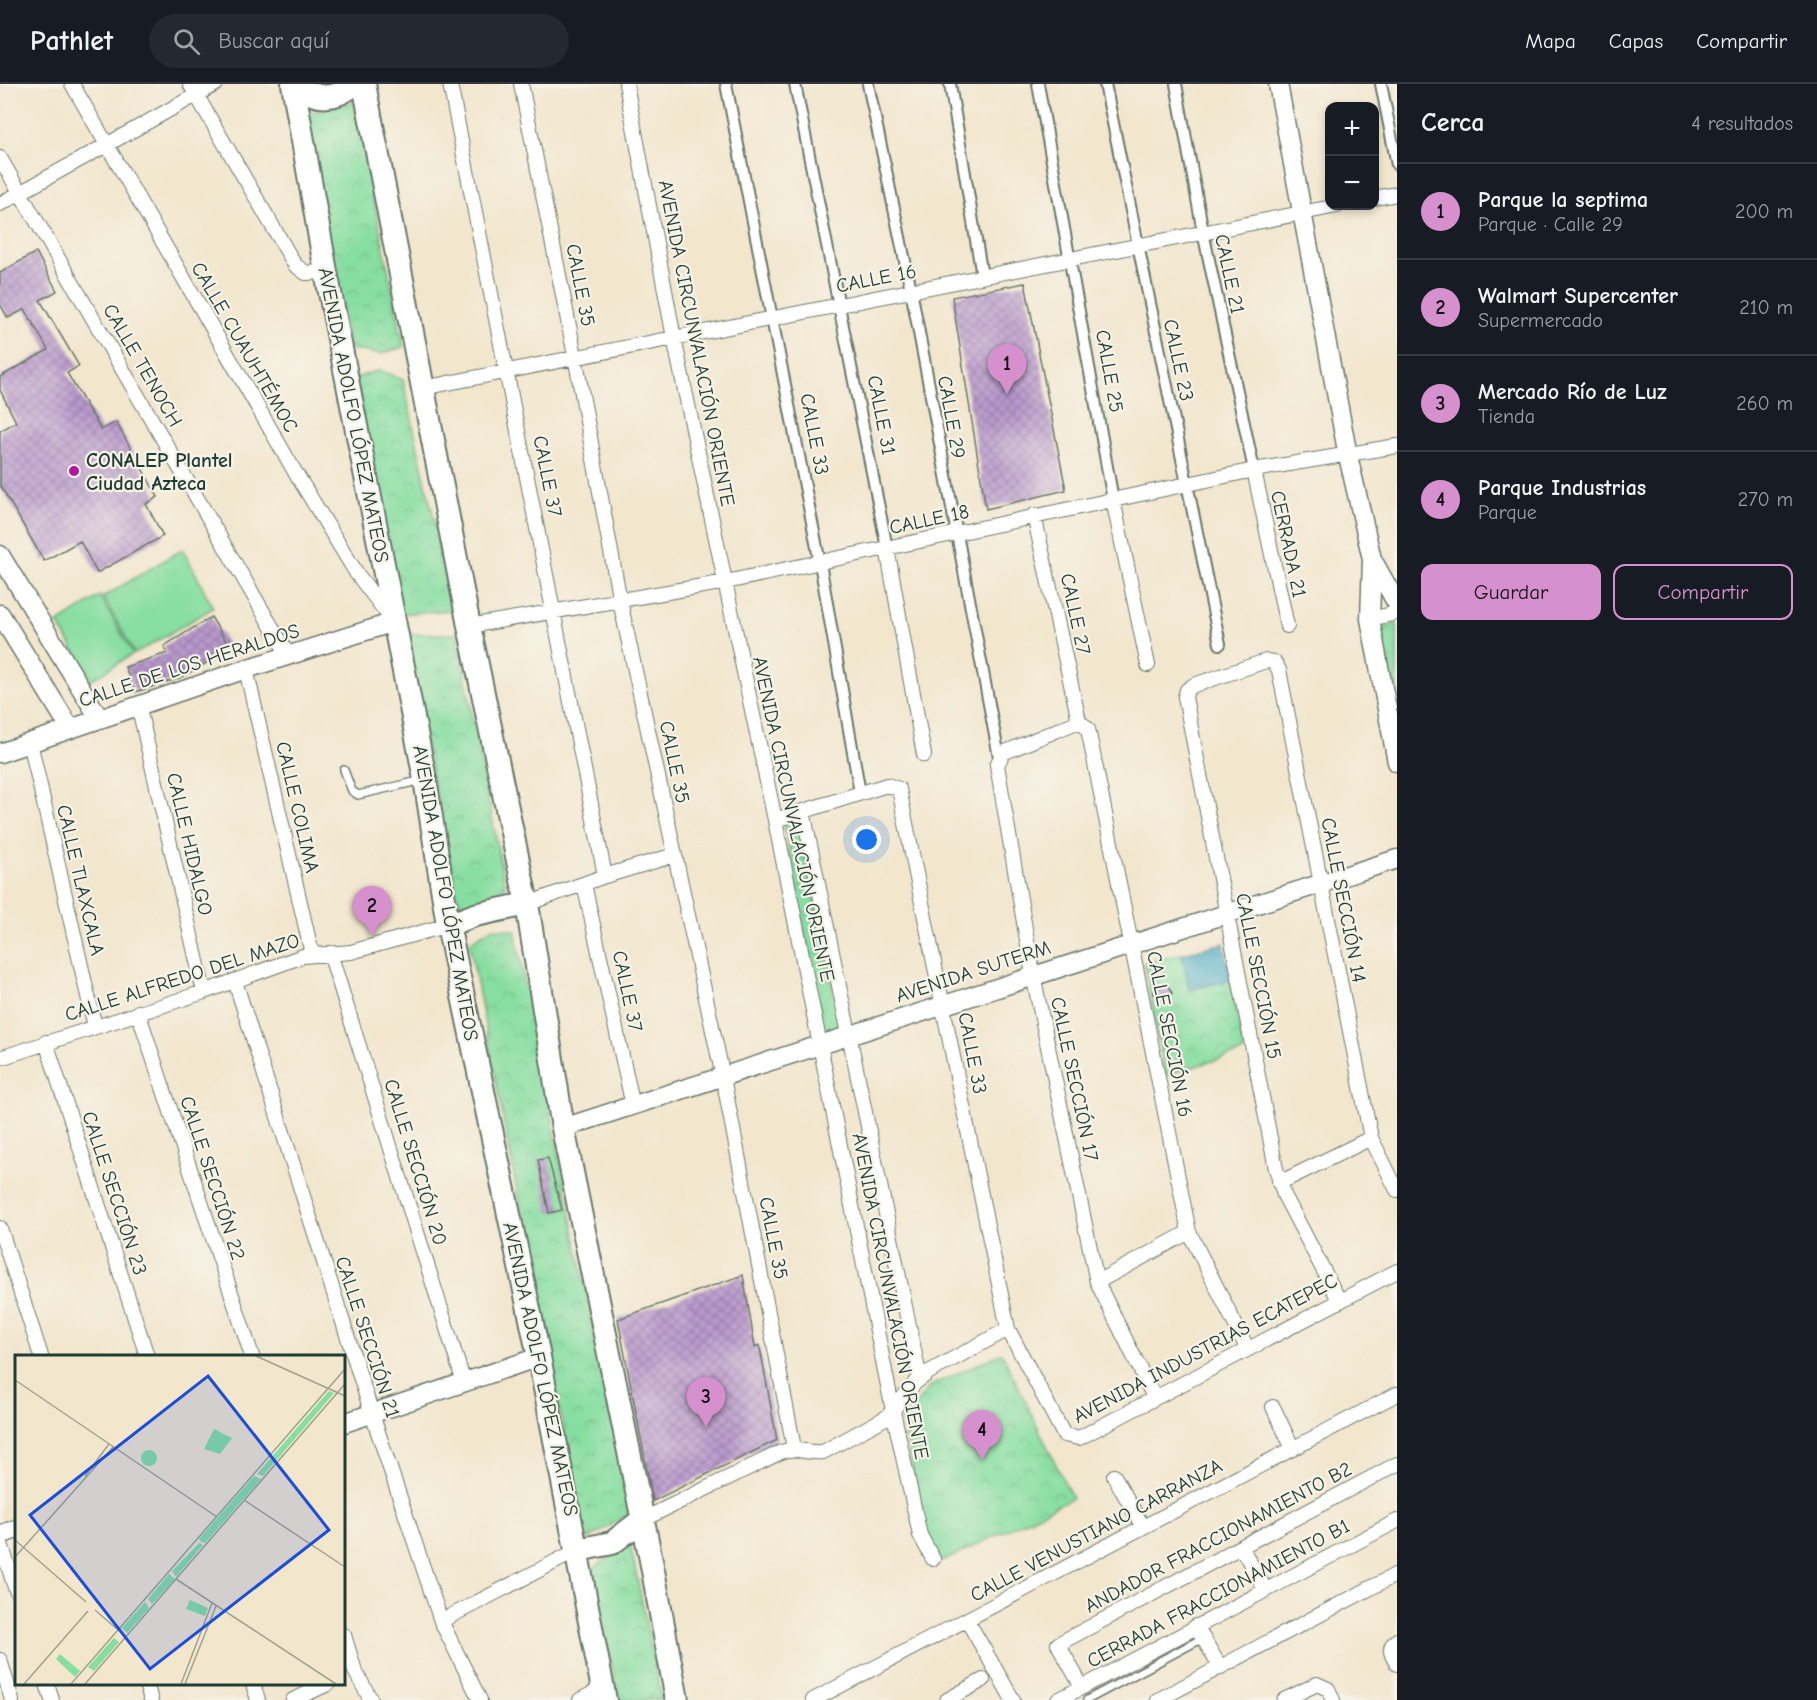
<!DOCTYPE html>
<html lang="es">
<head>
<meta charset="utf-8">
<style>
	:root { --surface:#171b24; --page:#242831; --text:#f1f3f6; --muted:#9ea1a6; --line:#363941; --accent:#d690ce }
	body { margin:0; font-family:"Comic Neue",sans-serif; background:var(--page); color:var(--text) }
	.controls { position:absolute; right:18px; top:18px; display:grid; overflow:hidden; border-radius:12px; box-shadow:0 3px 9px #0003 }
	.controls button { width:54px; height:54px; display:grid; place-items:center; padding:0; border:0; border-bottom:2px solid var(--line); background:var(--surface); color:var(--text); font:30px sans-serif }
	.you { position:absolute; left:867px; top:756px; width:21px; height:21px; margin:-15px; border:4px solid #fff; border-radius:50%; background:#1a73e8; box-shadow:0 0 0 9px #1a73e833 }
	.badge { display:grid; place-items:center; width:39px; height:39px; border-radius:50%; background:var(--accent); color:#111; font-size:20px; font-weight:700 }
	.pin { position:absolute; translate:-50% -50px; filter:drop-shadow(0 2px 3px #0008) }
	.pin::after { content:''; position:absolute; top:32px; width:21px; height:18px; background:inherit; clip-path:polygon(0 0,100% 0,50% 100%) }
	.list { margin:0; padding:0; list-style:none }
	h2 { display:flex; justify-content:space-between; align-items:center; height:78px; margin:0; padding:0 24px; font-size:26px }
	h2 small { font-size:20px; font-weight:400; color:var(--muted) }
	.list li { display:grid; grid-template-columns:39px 1fr auto; gap:18px; align-items:center; box-sizing:border-box; height:96px; padding:0 24px; border-top:2px solid var(--line) }
	.list b { display:block; font-size:22px; white-space:nowrap }
	.list p { margin:0; font-size:20px; white-space:nowrap; color:var(--muted) }
	.list em { font-size:20px; font-style:normal; color:var(--muted) }
	.actions { display:flex; gap:12px; padding:18px 24px }
	.actions a { flex:1; padding:14px 0; border:2px solid var(--accent); border-radius:12px; text-align:center; font-size:21px; color:var(--accent) }
	.actions .main { background:var(--accent); color:#111 }
	.icon { flex:none; width:33px; height:33px; fill:none; stroke:currentColor; stroke-width:2; stroke-linecap:round; stroke-linejoin:round }
	.map { position:relative; flex:none; width:1397px; height:1616px; overflow:hidden }
	header { display:flex; align-items:center; gap:36px; box-sizing:border-box; height:84px; padding:0 30px; background:var(--surface); border-bottom:2px solid var(--line) }
	header strong { font-size:28px }
	nav { display:flex; gap:33px; margin-inline-start:auto; font-size:21px }
	.search { width:420px; height:54px; background:var(--page); display:flex; align-items:center; gap:15px; box-sizing:border-box; padding:0 21px; border-radius:33px; color:var(--muted); font-size:22px }
	main { display:flex }
	aside { flex:1; background:var(--surface) }
	.map>svg:first-child { display:block }
	.grass { fill:#87dea1; stroke:#538e6a; stroke-width:1.5 }
	.park { fill:url(#park-crowns); stroke:#538e6a; stroke-width:1.5 }
	.water { fill:url(#water-ripples); stroke:#33747d; stroke-width:1.5 }
	.building { fill:url(#building-cross-hatch) }
	.lines { fill:none; stroke-linecap:round; stroke-linejoin:round }
	.service-casing { stroke:#69786a; stroke-width:10 }
	.pedestrian-casing { stroke:#69786a; stroke-width:14 }
	.minor-casing { stroke:#69786a; stroke-width:16 }
	.tertiary-casing { stroke:#69786a; stroke-width:21 }
	.primary-casing { stroke:#69786a; stroke-width:26 }
	.service { stroke:#fff; stroke-width:7 }
	.pedestrian { stroke:#fff; stroke-width:10 }
	.minor { stroke:#fff; stroke-width:14 }
	.tertiary { stroke:#fff; stroke-width:18 }
	.primary { stroke:#fff; stroke-width:22 }
	.poi-dot { fill:#b5179e; stroke:#f7f3e8; stroke-width:2 }
	.labels { text-anchor:middle; stroke-width:4.5; stroke-linejoin:round; paint-order:stroke }
	.street-label { font-size:20px; fill:#1f3d34; stroke:#f7f3e8 }
	.poi-label { font-size:20px; font-weight:bold; fill:#1f3d34; stroke:#f7f3e8; text-anchor:start }
	.inset-road { fill:none; stroke:#9ea290; stroke-width:1.5 }
	.view { fill:#1d4ed8; fill-opacity:0.15; stroke:#1d4ed8; stroke-width:3 }
	.inset-edge { fill:none; stroke:#1f3d34; stroke-width:3 }
</style>
</head>
<body>
<header>
<strong>Pathlet</strong>
<div class="search"><svg class="icon" aria-label="search" viewBox="0 0 24 24"><circle cx="10" cy="10" r="6"/><path d="M15 15l6 6"/></svg>Buscar aquí</div>
<nav><a>Mapa</a><a>Capas</a><a>Compartir</a></nav>
</header>
<main>
<div class="map">
<svg width="1397" height="1616" viewBox="0 0 1397 1616">
	<defs>
		<pattern id="park-crowns" width="20" height="18" patternUnits="userSpaceOnUse" patternTransform="scale(1.5)"><rect width="20" height="18" fill="#87dea1"/><path d="M2 6a3 3 0 1 1 6 0M12 15a3 3 0 1 1 6 0" fill="none" stroke="#74bf8b"/></pattern>
		<pattern id="water-ripples" width="26" height="14" patternUnits="userSpaceOnUse" patternTransform="scale(1.5)"><rect width="26" height="14" fill="#47abc6"/><path d="M2 4q2-2 4 0t4 0M15 11q2-2 4 0t4 0" fill="none" stroke="#3b8ca2"/></pattern>
		<pattern id="building-cross-hatch" width="8" height="8" patternUnits="userSpaceOnUse" patternTransform="scale(1.5)"><rect width="8" height="8" fill="#b999cd"/><path d="M0 0l8 8M0 8l8-8" fill="none" stroke="#967ea7"/></pattern>
	</defs>
	<rect width="100%" height="100%" fill="#f7f3e8"/>
	<filter id="ink" filterUnits="userSpaceOnUse"><feTurbulence type="fractalNoise" baseFrequency=".0167" numOctaves="2"/><feDisplacementMap in="SourceGraphic" scale="12" xChannelSelector="R" yChannelSelector="G"/><feConvolveMatrix kernelMatrix="1 2 1 2 8 2 1 2 1" color-interpolation-filters="sRGB"/></filter>
	<filter id="wash" filterUnits="userSpaceOnUse"><feTurbulence type="fractalNoise" baseFrequency=".008" numOctaves="4" result="noise"/><feDisplacementMap in="SourceGraphic" scale="24" xChannelSelector="R" yChannelSelector="G"/><feGaussianBlur stdDeviation="1.35" result="paint"/><feColorMatrix in="noise" values="0 0 0 0 0 0 0 0 0 0 0 0 0 0 0 0 0 1.4 0 .05"/><feComposite in="paint" operator="in"/></filter>
	<g filter="url(#wash)">
		<rect width="100%" height="100%" fill="#f2e6cd"/>
		<!-- grass -->
		<path class="grass" d="M183,465L213,524L135,570L103,513Z
			M100,512L133,570L91,596L58,539Z"/>
		<!-- park -->
		<path class="park" d="M354,18L404,263L381,270L349,265L304,30Z
			M380,286L403,296L454,526L398,530L355,294Z
			M1397,540V642L1377,544Z
			M403,550H457L505,802L495,831L460,828Z
			M799,739L841,944L824,948L784,742Z
			M492,844L515,846L630,1430L585,1457L469,858Z
			M1224,859L1244,968L1165,991L1144,879Z
			M1002,1269L1072,1414L942,1478L928,1455L902,1337L930,1302Z
			M630,1459L662,1616H619L591,1486Z"/>
		<!-- water -->
		<path class="water" d="M1224,859L1231,896L1189,906L1182,870Z"/>
		<g id="blocks">
			<!-- building -->
			<path class="building" d="M36,168L57,207L40,216L79,282L67,289L101,346L116,338L158,413L146,420L163,452L97,489L80,457L44,477L0,401V347L16,338L0,306V293L48,266L25,225L8,234L0,220V189Z
				M1025,199L1066,406L986,425L952,213Z
				M211,533L231,565L180,594L135,608L125,583L167,569L164,562Z
				M1161,900L1168,902L1172,909L1167,917L1153,909Z
				M548,1074L562,1126L549,1129L538,1076Z
				M743,1191L755,1263L759,1261L761,1269L777,1356L653,1417L618,1235Z"/>
		</g>
	</g>
	<g filter="url(#ink)">
		<use href="#blocks" fill-opacity="0" stroke="#69786a" stroke-width="1.5"/>
		<g class="lines">
			<!-- service casing -->
			<g class="service-casing">
				<path id="service" d="M344,686L352,707L358,711L423,696
					M1087,1616L1203,1554"/>
			</g>
			<!-- pedestrian casing -->
			<g class="pedestrian-casing">
				<path id="pedestrian" d="M726,0L820,479L860,709
					M795,0L887,464
					M868,0L911,206L999,673
					M950,0L982,192
					M1038,0L1113,416
					M1105,0L1220,560
					M1176,0L1203,148L1254,386
					M1381,0L1397,81"/>
			</g>
			<!-- minor casing -->
			<g class="minor-casing">
				<path id="minor" d="M72,0L295,388L357,490L389,532
					M190,0L295,181L306,189L326,188
					M450,0L605,792
					M521,0L575,272L620,517L723,993L794,1364
					M626,0L674,254L775,736L893,1327L920,1451L933,1475
					M0,74L288,571
					M1374,114L1397,110
					M0,120L216,0
					M423,304L1337,122
					M1254,386L1287,542
					M1113,416L1148,581
					M1034,431L1079,637
					M887,464L924,671
					M1370,535L1397,529
					M469,542L726,498L1254,386L1397,362
					M246,585L312,870
					M138,620L204,908
					M1079,637L1003,669L997,681L1033,891L1097,1198L1154,1313
					M1079,637L1088,645L1189,1148L1247,1264
					M30,658L95,943
					M803,727L920,1295
					M775,736L887,701L899,705L1008,1245L1064,1351L1079,1354L1397,1187
					M584,800L633,1022
					M527,820L605,792L675,771
					M330,869L464,1299
					M235,897L372,1330L441,1537L480,1616
					M138,928L252,1272
					M46,958L147,1272
					M0,974L204,908L303,872L351,868L448,841
					M1279,1099L1371,1054
					M0,1144L41,1272
					M1097,1198L1189,1148
					M1339,1216L1284,1111L1276,1085L1185,613L1187,606L1194,601L1266,577L1274,578L1279,586L1371,1054L1397,1106
					M1273,1323L1293,1365
					M1114,1392L1143,1443
					M642,1436L781,1368C797,1362 807,1370 823,1368L887,1333L915,1299L929,1288L1008,1245
					M0,1457L16,1506
					M1241,1463L1265,1505
					M967,1536L1013,1616
					M441,1537L578,1466
					M1196,1542L1220,1583
					M344,1551L355,1587L371,1616
					M1397,1556C1387,1563 1391,1571 1397,1580
					M0,1576L12,1616
					M47,1600L52,1616
					M146,1600L151,1616
					M253,1600L258,1616
					M1082,1603L1058,1560L1397,1380
					M293,1616L328,1600
					M580,1616L603,1604
					M813,1616L1397,1310
					M947,1616L983,1596
					M1058,1616L1397,1437
					M1158,1616L1397,1490
					M1284,1616L1317,1600L1328,1605L1333,1616"/>
			</g>
			<!-- tertiary casing -->
			<g class="tertiary-casing">
				<path id="tertiary" d="M1278,0L1348,372L1372,475L1370,535L1397,678
					M0,471L99,634
					M1372,475L1397,520
					M0,530L70,644
					M0,669L246,585L394,538
					M563,1044L1397,775
					M344,1339L539,1273
					M0,1451L16,1445"/>
			</g>
			<!-- primary casing -->
			<g class="primary-casing">
				<path id="primary" d="M293,0L326,188L425,695L448,841L539,1273L605,1616
					M298,0C315,18 337,15 354,0
					M364,0L469,542L527,820L563,1044L651,1476L677,1616
					M448,841L475,831L527,820
					M578,1466L612,1459L642,1436"/>
			</g>
			<!-- service -->
			<use href="#service" class="service"/>
			<!-- pedestrian -->
			<use href="#pedestrian" class="pedestrian"/>
			<!-- minor -->
			<use href="#minor" class="minor"/>
			<!-- tertiary -->
			<use href="#tertiary" class="tertiary"/>
			<!-- primary -->
			<use href="#primary" class="primary"/>
		</g>
	</g>
	<!-- markers -->
	<circle class="poi-dot" cx="74" cy="387" r="6"/>
	<g class="labels">
		<!-- street labels -->
		<g class="street-label">
			<text transform="translate(1230 190) rotate(78)" y="7">CALLE 21</text>
			<text transform="translate(876 194) rotate(-11)" y="7">CALLE 16</text>
			<text transform="translate(581 201) rotate(79)" y="7">CALLE 35</text>
			<text transform="translate(697 259) rotate(79)" y="7">AVENIDA CIRCUNVALACIÓN ORIENTE</text>
			<text transform="translate(245 263) rotate(60)" y="7">CALLE CUAUHTÉMOC</text>
			<text transform="translate(1179 276) rotate(78)" y="7">CALLE 23</text>
			<text transform="translate(143 281) rotate(60)" y="7">CALLE TENOCH</text>
			<text transform="translate(1110 287) rotate(80)" y="7">CALLE 25</text>
			<text transform="translate(354 331) rotate(79)" y="7">AVENIDA ADOLFO LÓPEZ MATEOS</text>
			<text transform="translate(882 331) rotate(79)" y="7">CALLE 31</text>
			<text transform="translate(952 333) rotate(80)" y="7">CALLE 29</text>
			<text transform="translate(815 350) rotate(79)" y="7">CALLE 33</text>
			<text transform="translate(548 392) rotate(79)" y="7">CALLE 37</text>
			<text transform="translate(929 435) rotate(-12)" y="7">CALLE 18</text>
			<text transform="translate(1289 460) rotate(78)" y="7">CERRADA 21</text>
			<text transform="translate(1076 530) rotate(78)" y="7">CALLE 27</text>
			<text transform="translate(189 581) rotate(-18)" y="7">CALLE DE LOS HERALDOS</text>
			<text transform="translate(675 678) rotate(78)" y="7">CALLE 35</text>
			<text transform="translate(298 723) rotate(77)" y="7">CALLE COLIMA</text>
			<text transform="translate(794 735) rotate(78)" y="7">AVENIDA CIRCUNVALACIÓN ORIENTE</text>
			<text transform="translate(190 760) rotate(77)" y="7">CALLE HIDALGO</text>
			<text transform="translate(81 796) rotate(77)" y="7">CALLE TLAXCALA</text>
			<text transform="translate(446 809) rotate(80)" y="7">AVENIDA ADOLFO LÓPEZ MATEOS</text>
			<text transform="translate(1344 816) rotate(79)" y="7">CALLE SECCIÓN 14</text>
			<text transform="translate(973 887) rotate(-18)" y="7">AVENIDA SUTERM</text>
			<text transform="translate(1259 892) rotate(79)" y="7">CALLE SECCIÓN 15</text>
			<text transform="translate(182 893) rotate(-18)" y="7">CALLE ALFREDO DEL MAZO</text>
			<text transform="translate(628 907) rotate(78)" y="7">CALLE 37</text>
			<text transform="translate(1170 950) rotate(79)" y="7">CALLE SECCIÓN 16</text>
			<text transform="translate(973 969) rotate(79)" y="7">CALLE 33</text>
			<text transform="translate(1075 995) rotate(78)" y="7">CALLE SECCIÓN 17</text>
			<text transform="translate(416 1078) rotate(73)" y="7">CALLE SECCIÓN 20</text>
			<text transform="translate(213 1094) rotate(72)" y="7">CALLE SECCIÓN 22</text>
			<text transform="translate(115 1109) rotate(72)" y="7">CALLE SECCIÓN 23</text>
			<text transform="translate(774 1154) rotate(79)" y="7">CALLE 35</text>
			<text transform="translate(891 1212) rotate(79)" y="7">AVENIDA CIRCUNVALACIÓN ORIENTE</text>
			<text transform="translate(368 1253) rotate(72)" y="7">CALLE SECCIÓN 21</text>
			<text transform="translate(1205 1264) rotate(-28)" y="7">AVENIDA INDUSTRIAS ECATEPEC</text>
			<text transform="translate(541 1285) rotate(78)" y="7">AVENIDA ADOLFO LÓPEZ MATEOS</text>
			<text transform="translate(1096 1446) rotate(-28)" y="7">CALLE VENUSTIANO CARRANZA</text>
			<text transform="translate(1218 1453) rotate(-28)" y="7">ANDADOR FRACCIONAMIENTO B2</text>
			<text transform="translate(1218 1509) rotate(-28)" y="7">CERRADA FRACCIONAMIENTO B1</text>
		</g>
		<!-- poi labels -->
		<g class="poi-label">
			<text x="86" y="383">CONALEP Plantel<tspan x="86" dy="23">Ciudad Azteca</tspan></text>
		</g>
	</g>
	<!-- overview -->
	<g transform="translate(15 1271)">
		<rect width="330" height="330" fill="#f2e6cd"/>
		<path d="M175,245L193,253L190,261L171,254Z" fill="#87dea1"/>
		<path d="M314,36L319,38L248,121L242,119ZM199,74L217,83L205,99L189,94ZM126 103a8 8 0 1 1 16 0a8 8 0 1 1-16 0ZM239,121L246,124L190,188L186,187L184,184ZM184,188L188,190L161,222L157,216ZM154,219L160,224L137,249L133,244ZM130,247L134,253L112,278L107,273ZM99,283L104,287L79,316L73,312ZM45,299L65,316L60,322L41,304Z" fill="#87dea1"/>
		<path class="inset-road" d="M241,1L330,41M0,25L202,162M70,121L94,89M229,145L330,212M0,185L71,247M0,202L98,92M161,224L321,329M80,255L103,275M9,329L73,256M56,329L330,14M70,329L330,29M166,329L197,248M170,329L201,251"/>
		<path class="view" d="M193,21L314,175L135,314L15,160Z"/>
		<rect width="330" height="330" class="inset-edge"/>
	</g>
</svg>
<div class="controls">
<button>+</button>
<button>−</button>
</div>
<div class="you"></div>
<div class="pin badge" style="left:1007px;top:310px">1</div>
<div class="pin badge" style="left:372px;top:852px">2</div>
<div class="pin badge" style="left:706px;top:1343px">3</div>
<div class="pin badge" style="left:982px;top:1376px">4</div>
</div>
<aside>
<h2>Cerca<small>4 resultados</small></h2>
<ul class="list">
<li><span class="badge">1</span><div><b>Parque la septima</b><p>Parque · Calle 29</p></div><em>200 m</em></li>
<li><span class="badge">2</span><div><b>Walmart Supercenter</b><p>Supermercado</p></div><em>210 m</em></li>
<li><span class="badge">3</span><div><b>Mercado Río de Luz</b><p>Tienda</p></div><em>260 m</em></li>
<li><span class="badge">4</span><div><b>Parque Industrias</b><p>Parque</p></div><em>270 m</em></li>
</ul>
<div class="actions"><a class="main">Guardar</a><a>Compartir</a></div>
</aside>
</main>
</body>
</html>
